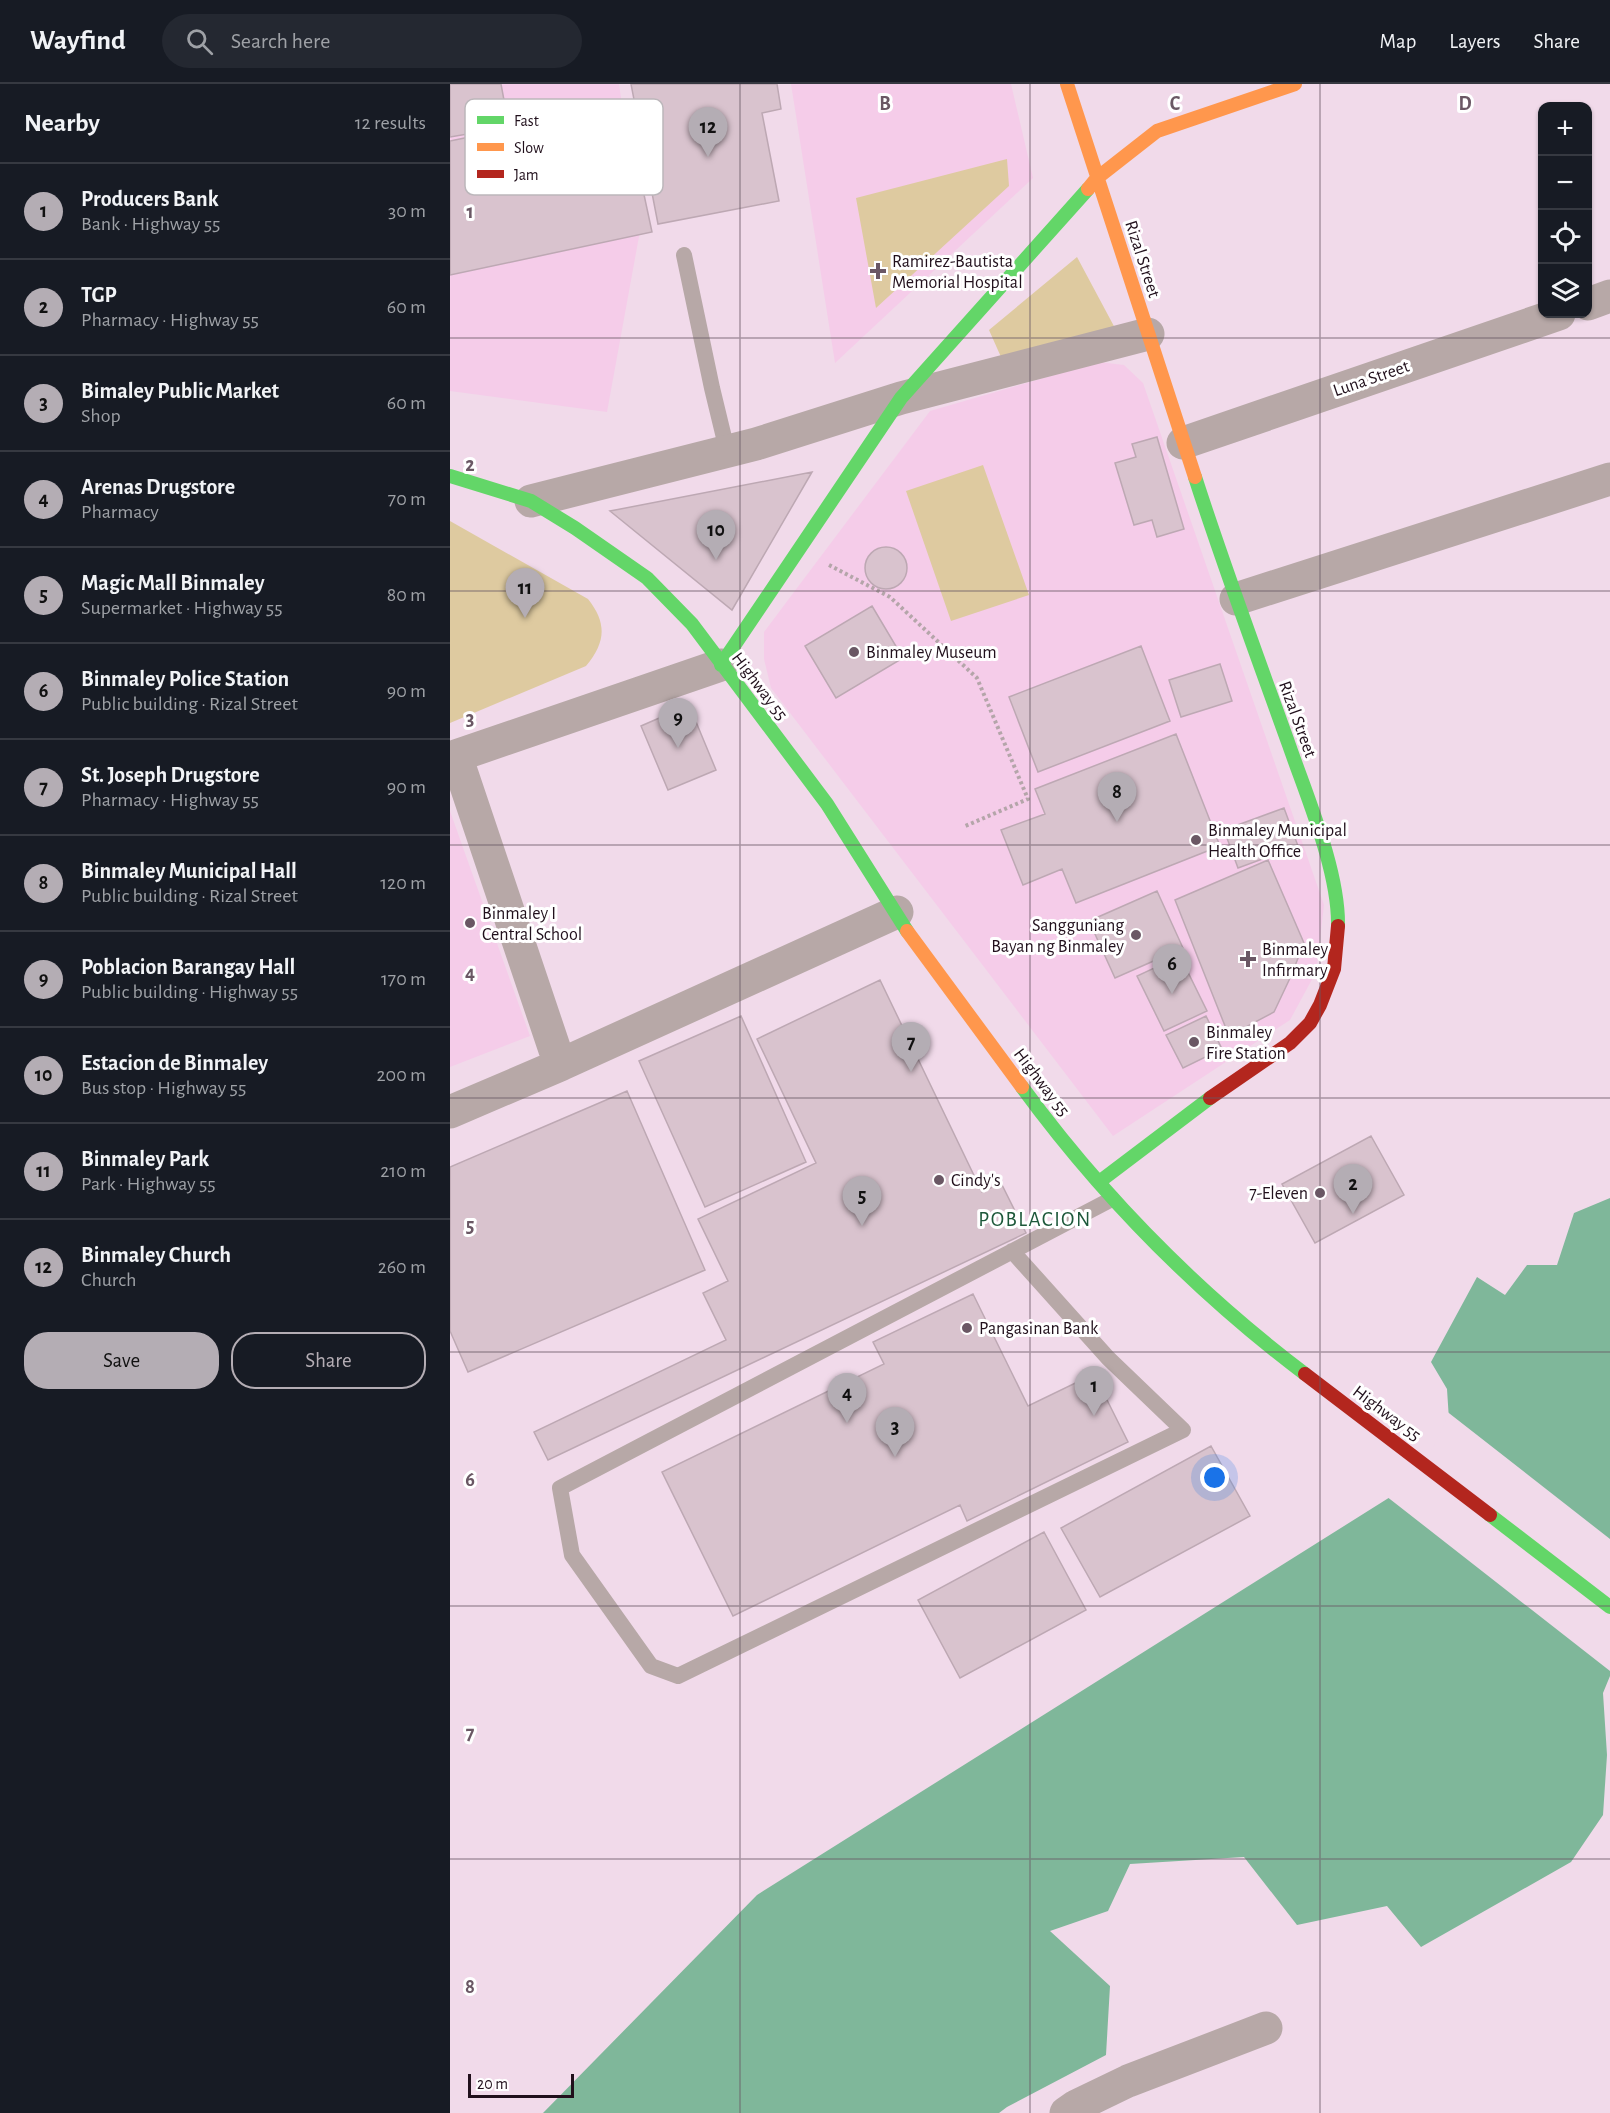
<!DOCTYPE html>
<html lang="en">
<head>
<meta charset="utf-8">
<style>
	:root { --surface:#171b24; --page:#242831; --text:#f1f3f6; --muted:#9ea1a6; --line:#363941; --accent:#b4adb4 }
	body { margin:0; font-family:"Alegreya Sans",sans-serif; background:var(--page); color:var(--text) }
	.controls { position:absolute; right:18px; top:18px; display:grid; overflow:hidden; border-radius:12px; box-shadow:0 2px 4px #0004 }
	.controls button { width:54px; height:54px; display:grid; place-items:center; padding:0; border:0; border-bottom:2px solid var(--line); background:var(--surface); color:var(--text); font:30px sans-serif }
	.scale { position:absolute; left:18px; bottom:15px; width:106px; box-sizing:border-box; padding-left:6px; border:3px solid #21101c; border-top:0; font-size:16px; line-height:21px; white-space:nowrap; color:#21101c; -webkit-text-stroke:4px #fff; paint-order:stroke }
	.you { position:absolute; left:765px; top:1394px; width:21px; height:21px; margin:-15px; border:4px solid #fff; border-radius:50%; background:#1a73e8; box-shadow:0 0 0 9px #1a73e833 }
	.badge { display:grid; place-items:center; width:39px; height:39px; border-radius:50%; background:var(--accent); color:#111; font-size:20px; font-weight:700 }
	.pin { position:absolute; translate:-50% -50px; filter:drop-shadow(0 2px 3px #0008) }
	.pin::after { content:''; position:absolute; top:32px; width:21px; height:18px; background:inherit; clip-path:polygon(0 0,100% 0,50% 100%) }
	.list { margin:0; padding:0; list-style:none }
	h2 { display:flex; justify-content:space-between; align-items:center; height:78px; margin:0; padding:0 24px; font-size:26px }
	h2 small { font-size:20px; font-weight:400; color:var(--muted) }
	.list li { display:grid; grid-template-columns:39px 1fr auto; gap:18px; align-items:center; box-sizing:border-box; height:96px; padding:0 24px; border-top:2px solid var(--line) }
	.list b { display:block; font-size:22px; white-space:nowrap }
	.list p { margin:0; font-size:20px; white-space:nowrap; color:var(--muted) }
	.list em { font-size:20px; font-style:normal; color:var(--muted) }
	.actions { display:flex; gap:12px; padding:18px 24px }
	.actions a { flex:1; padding:14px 0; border:2px solid var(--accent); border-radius:24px; text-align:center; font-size:21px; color:var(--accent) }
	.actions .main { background:var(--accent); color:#111 }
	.icon { flex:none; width:33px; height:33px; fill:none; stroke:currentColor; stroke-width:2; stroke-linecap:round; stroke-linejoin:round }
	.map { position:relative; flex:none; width:1160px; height:2029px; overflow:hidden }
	header { display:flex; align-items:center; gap:36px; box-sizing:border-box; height:84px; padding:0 30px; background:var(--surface); border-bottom:2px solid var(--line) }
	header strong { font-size:28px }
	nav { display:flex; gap:33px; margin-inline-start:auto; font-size:21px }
	.search { width:420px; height:54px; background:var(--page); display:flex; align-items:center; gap:15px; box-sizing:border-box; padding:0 21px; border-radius:33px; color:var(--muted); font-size:22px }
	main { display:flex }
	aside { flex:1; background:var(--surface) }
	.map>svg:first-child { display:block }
	.built { fill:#f5cce9 }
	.green { fill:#decaa0 }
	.water { fill:#7fb79a }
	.pier { fill:#f1daea }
	.building { fill:#d9c3ce; stroke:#bda8b3; stroke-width:1.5 }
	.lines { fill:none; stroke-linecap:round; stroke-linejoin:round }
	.path { stroke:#b4a5a9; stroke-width:4; stroke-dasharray:3 3; stroke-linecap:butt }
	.lane { stroke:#b7a8a7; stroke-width:16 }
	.street { stroke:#b7a8a7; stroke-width:33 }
	.fast { stroke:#63d668; stroke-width:14 }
	.slow { stroke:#ff974d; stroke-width:14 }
	.jam { stroke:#b3261e; stroke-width:14 }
	.grid { fill:none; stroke:#6a5764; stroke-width:1.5; stroke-opacity:0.55 }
	.poi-dot { fill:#6a5764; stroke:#fff; stroke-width:2 }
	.labels { text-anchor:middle; stroke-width:6; stroke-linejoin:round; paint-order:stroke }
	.street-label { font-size:18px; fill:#21101c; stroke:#fff }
	.poi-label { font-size:18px; fill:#21101c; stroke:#fff; text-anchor:start }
	.quarter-label { font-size:21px; letter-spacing:1.5px; fill:#1d583a; stroke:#fff }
	.key { fill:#fff; stroke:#bcb7bb; stroke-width:1.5 }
	.key-label { font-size:16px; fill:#21101c }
	.grid-label { font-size:20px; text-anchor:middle; font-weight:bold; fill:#6a5764; stroke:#fff; stroke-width:6; stroke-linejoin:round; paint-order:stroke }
</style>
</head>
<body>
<header>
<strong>Wayfind</strong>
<div class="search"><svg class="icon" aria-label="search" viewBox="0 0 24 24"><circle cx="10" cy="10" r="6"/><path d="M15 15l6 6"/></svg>Search here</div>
<nav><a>Map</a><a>Layers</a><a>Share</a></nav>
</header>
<main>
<aside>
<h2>Nearby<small>12 results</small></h2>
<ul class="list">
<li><span class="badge">1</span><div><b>Producers Bank</b><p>Bank · Highway 55</p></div><em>30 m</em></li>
<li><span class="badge">2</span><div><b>TGP</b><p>Pharmacy · Highway 55</p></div><em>60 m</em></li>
<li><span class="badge">3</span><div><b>Bimaley Public Market</b><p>Shop</p></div><em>60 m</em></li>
<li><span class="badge">4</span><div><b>Arenas Drugstore</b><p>Pharmacy</p></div><em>70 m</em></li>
<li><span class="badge">5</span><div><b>Magic Mall Binmaley</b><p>Supermarket · Highway 55</p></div><em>80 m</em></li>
<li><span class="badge">6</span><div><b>Binmaley Police Station</b><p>Public building · Rizal Street</p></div><em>90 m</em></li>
<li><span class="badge">7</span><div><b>St. Joseph Drugstore</b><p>Pharmacy · Highway 55</p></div><em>90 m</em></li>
<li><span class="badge">8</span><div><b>Binmaley Municipal Hall</b><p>Public building · Rizal Street</p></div><em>120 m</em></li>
<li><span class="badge">9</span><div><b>Poblacion Barangay Hall</b><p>Public building · Highway 55</p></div><em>170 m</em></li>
<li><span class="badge">10</span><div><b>Estacion de Binmaley</b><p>Bus stop · Highway 55</p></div><em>200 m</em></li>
<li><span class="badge">11</span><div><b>Binmaley Park</b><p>Park · Highway 55</p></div><em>210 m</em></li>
<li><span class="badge">12</span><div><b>Binmaley Church</b><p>Church</p></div><em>260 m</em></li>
</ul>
<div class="actions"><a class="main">Save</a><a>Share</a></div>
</aside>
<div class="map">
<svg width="1160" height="2029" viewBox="0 0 1160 2029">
	<rect width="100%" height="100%" fill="#f1daea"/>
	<!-- built -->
	<path class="built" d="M0,0H169L190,147L157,328L0,307Z
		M341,0H561L583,94L385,279Z
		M649,278L674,281L693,299L874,821L866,888L840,936L663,1052L321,604L314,575V548L480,327Z
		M0,727L80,952L0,983Z"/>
	<!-- green -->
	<path class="green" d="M557,75L559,102L426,224L406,114Z
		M627,173L666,246L551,273L539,246Z
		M533,381L579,511L501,537L456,407Z
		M0,437L138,515C157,539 156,558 136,582L0,639Z"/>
	<!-- water -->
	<path class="water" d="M1160,1114V1592L1153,1609L1157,1671L1153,1731L1121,1778L971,1863L937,1822L847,1841L794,1773L680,1780L658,1827L600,1847L660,1902L656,1971L557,2023L549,2029H93L307,1811L972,1393L999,1336L997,1305L981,1278L1027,1193L1055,1211L1077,1181H1107L1124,1129Z"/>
	<!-- pier -->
	<path class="pier" d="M995,1326L1160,1455V1587L936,1412L970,1391L996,1336Z"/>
	<!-- building -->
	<path class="building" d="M0,0H51L59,43L0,53Z
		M181,0H327L331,25L312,29L329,117L208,140Z
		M48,47L57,91L184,64L202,148L0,191V57Z
		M707,353L734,445L707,453L702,436L684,441L665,379L686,373L682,360Z
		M362,388L282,526L160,427Z
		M415 484a21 21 0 1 1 42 0a21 21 0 1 1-42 0Z
		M422,522L453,574L386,614L355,562Z
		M691,562L720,637L588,688L559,613Z
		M770,580L782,617L731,633L719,596Z
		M239,621L266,686L218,706L191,642Z
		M726,650L770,762L626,819L612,785L573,801L551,746L595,730L585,705Z
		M834,724L848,762L788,784L774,746Z
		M818,776L854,859L841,892L824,928L779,952L725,816Z
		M707,807L733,864L665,894L639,837Z
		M730,872L757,927L714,947L687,892Z
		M430,896L532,1108L551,1099L576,1149L98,1376L84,1348L276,1256L253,1209L278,1197L248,1135L366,1079L307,955Z
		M291,932L356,1078L255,1123L189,977Z
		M756,932L772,965L733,984L716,951Z
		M177,1007L255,1186L18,1288L0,1247V1083Z
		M921,1052L954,1111L865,1159L832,1100Z
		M523,1210L578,1322L644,1290L678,1358L517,1437L510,1421L283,1532L212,1388L434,1280L423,1258Z
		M761,1362L800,1432L650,1513L611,1444Z
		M594,1448L636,1526L510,1594L468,1516Z"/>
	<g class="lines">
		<!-- path -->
		<path class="path" d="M379,481L440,513L527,594L578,715L513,743"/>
		<!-- lane -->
		<path class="lane" d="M234,171L262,304L277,366
			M562,1167L658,1274L733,1346L228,1592L201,1582L122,1471L110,1404L662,1115"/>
		<!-- street -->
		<path class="street" d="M1138,220L1160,212
			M733,359L1109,230
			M81,417L306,360L451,314L698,250
			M786,515L1160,395
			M6,672L110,981
			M0,674L271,581
			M0,1028L110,981L447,828
			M616,2029L626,2022L678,1997L816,1944"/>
		<!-- fast -->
		<path class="fast" d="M0,392L81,417L125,444L197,494L242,540L377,720L457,847
			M745,393C774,483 807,572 839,661C857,713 889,787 888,842
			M271,581L451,314L638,105
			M572,1003C652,1112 748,1209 855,1290
			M649,1098L760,1014
			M1040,1431L1160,1523"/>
		<!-- slow -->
		<path class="slow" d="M617,0L745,393
			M638,105L647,94L707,47L845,0
			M457,847L572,1003"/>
		<!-- jam -->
		<path class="jam" d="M760,1014L840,959L860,939L870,921L884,885L888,842
			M855,1290L1040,1431"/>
	</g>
	<!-- grid -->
	<path class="grid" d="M290,0V2029M580,0V2029M870,0V2029M0,254H1160M0,507H1160M0,761H1160M0,1014H1160M0,1268H1160M0,1522H1160M0,1775H1160"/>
	<!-- markers -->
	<g class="poi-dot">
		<path d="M425 178h6v6h6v6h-6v6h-6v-6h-6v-6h6z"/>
		<circle cx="404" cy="568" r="6"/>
		<circle cx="746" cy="756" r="6"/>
		<circle cx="20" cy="839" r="6"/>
		<circle cx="686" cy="851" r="6"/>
		<path d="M795 866h6v6h6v6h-6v6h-6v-6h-6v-6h6z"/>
		<circle cx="744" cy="958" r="6"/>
		<circle cx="489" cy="1096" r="6"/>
		<circle cx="870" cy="1109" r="6"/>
		<circle cx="517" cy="1244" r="6"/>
	</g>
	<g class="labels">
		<!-- street labels -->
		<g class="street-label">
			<text transform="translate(693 175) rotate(72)" y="6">Rizal Street</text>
			<text transform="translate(921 294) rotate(-19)" y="6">Luna Street</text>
			<text transform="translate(310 602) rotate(53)" y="6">Highway 55</text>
			<text transform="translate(848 635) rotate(70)" y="6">Rizal Street</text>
			<text transform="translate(592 998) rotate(53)" y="6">Highway 55</text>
			<text transform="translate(937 1329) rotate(37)" y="6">Highway 55</text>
		</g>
		<!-- poi labels -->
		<g class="poi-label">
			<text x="442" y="183">Ramirez-Bautista<tspan x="442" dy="21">Memorial Hospital</tspan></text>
			<text x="416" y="574">Binmaley Museum</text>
			<text x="758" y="752">Binmaley Municipal<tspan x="758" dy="21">Health Office</tspan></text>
			<text x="32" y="835">Binmaley I<tspan x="32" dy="21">Central School</tspan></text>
			<text x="674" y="847" text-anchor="end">Sangguniang<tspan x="674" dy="21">Bayan ng Binmaley</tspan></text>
			<text x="812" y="871">Binmaley<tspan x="812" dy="21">Infirmary</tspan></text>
			<text x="756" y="954">Binmaley<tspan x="756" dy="21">Fire Station</tspan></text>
			<text x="501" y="1102">Cindy's</text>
			<text x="858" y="1115" text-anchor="end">7-Eleven</text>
			<text x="529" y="1250">Pangasinan Bank</text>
		</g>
		<!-- quarter labels -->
		<g class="quarter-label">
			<text x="585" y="1142">POBLACION</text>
		</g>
	</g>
	<!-- legend -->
	<rect x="15" y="15" width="198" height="96" rx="9" class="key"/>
	<rect x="27" y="32" width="27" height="8" fill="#63d668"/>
	<rect x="27" y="59" width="27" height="8" fill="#ff974d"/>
	<rect x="27" y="86" width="27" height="8" fill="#b3261e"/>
	<g class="key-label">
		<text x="64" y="42">Fast</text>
		<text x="64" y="69">Slow</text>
		<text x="64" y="96">Jam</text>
	</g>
	<g class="grid-label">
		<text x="435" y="26">B</text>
		<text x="725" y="26">C</text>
		<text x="1015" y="26">D</text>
		<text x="20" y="134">1</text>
		<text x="20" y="387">2</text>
		<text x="20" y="641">3</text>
		<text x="20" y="895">4</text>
		<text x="20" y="1148">5</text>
		<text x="20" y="1402">6</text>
		<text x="20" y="1655">7</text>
		<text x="20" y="1909">8</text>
	</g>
</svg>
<div class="controls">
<button>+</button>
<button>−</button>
<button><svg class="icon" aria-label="locate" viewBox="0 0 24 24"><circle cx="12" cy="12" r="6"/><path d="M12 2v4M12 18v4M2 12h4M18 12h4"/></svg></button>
<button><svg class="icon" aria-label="layers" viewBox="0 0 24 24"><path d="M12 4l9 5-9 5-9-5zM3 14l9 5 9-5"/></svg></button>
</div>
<div class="scale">20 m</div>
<div class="you"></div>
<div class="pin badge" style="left:644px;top:1332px">1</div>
<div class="pin badge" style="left:903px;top:1130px">2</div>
<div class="pin badge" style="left:445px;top:1373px">3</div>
<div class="pin badge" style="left:397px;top:1339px">4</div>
<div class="pin badge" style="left:412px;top:1142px">5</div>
<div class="pin badge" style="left:722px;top:910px">6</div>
<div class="pin badge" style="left:461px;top:988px">7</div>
<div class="pin badge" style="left:667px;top:738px">8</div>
<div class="pin badge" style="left:228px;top:664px">9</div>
<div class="pin badge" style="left:266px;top:476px">10</div>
<div class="pin badge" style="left:75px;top:534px">11</div>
<div class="pin badge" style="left:258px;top:73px">12</div>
</div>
</main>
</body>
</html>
